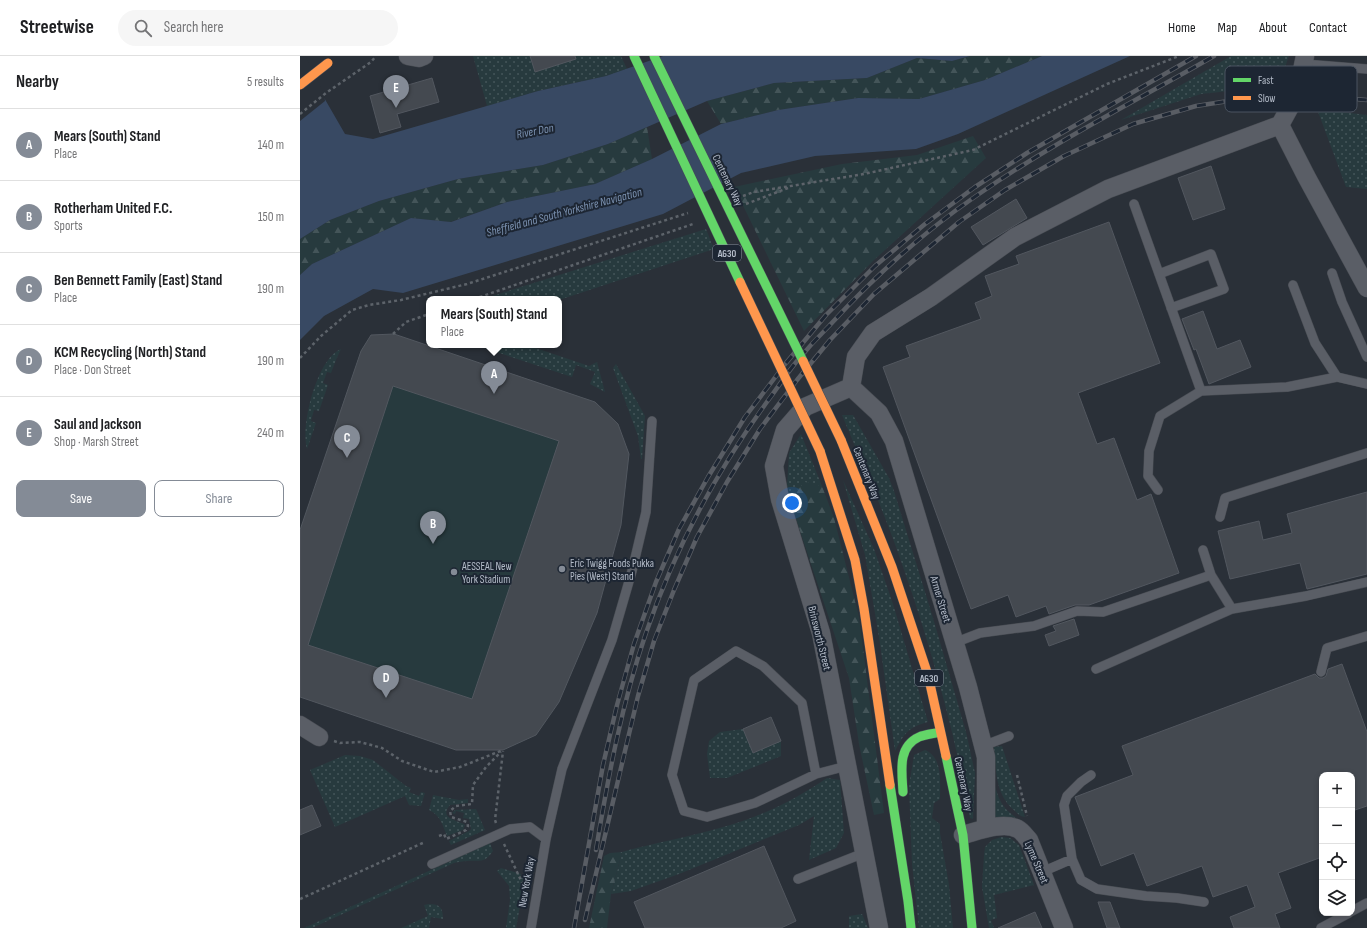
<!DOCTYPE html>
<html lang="en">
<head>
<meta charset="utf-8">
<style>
	:root { --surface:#fff; --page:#f6f6f6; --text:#202124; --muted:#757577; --line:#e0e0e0; --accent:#848b96 }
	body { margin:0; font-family:"Sofia Sans Condensed",sans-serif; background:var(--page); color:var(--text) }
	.controls { position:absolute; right:12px; bottom:12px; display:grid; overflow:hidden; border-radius:8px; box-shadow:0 2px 6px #0003 }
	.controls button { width:36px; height:36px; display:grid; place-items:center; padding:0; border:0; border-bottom:1px solid var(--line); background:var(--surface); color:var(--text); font:20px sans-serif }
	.you { position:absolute; left:492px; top:447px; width:14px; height:14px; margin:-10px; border:3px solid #fff; border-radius:50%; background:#1a73e8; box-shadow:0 0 0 6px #1a73e833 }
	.badge { display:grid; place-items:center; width:26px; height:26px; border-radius:50%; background:var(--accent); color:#fff; font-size:13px; font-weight:700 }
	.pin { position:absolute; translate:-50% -33px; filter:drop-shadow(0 1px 2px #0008) }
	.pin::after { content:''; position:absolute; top:21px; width:14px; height:12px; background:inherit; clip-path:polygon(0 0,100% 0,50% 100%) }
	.popup { position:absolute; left:126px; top:240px; width:136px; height:52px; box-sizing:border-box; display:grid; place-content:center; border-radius:8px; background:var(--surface); filter:drop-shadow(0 1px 3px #0005); font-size:13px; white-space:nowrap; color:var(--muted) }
	.popup b { font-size:15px; color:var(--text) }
	.popup::after { content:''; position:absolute; left:50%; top:100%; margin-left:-8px; border:8px solid transparent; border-top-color:var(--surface) }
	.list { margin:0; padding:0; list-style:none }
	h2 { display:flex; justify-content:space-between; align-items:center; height:52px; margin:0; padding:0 16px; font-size:17px }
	h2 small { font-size:13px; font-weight:400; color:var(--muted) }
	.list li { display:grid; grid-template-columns:26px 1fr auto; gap:12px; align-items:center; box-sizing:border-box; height:72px; padding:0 16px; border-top:1px solid var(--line) }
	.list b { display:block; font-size:15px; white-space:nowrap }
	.list p { margin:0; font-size:13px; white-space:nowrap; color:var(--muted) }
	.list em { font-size:13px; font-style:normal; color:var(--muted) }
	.actions { display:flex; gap:8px; padding:12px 16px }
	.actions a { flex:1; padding:9px 0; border:1px solid var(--accent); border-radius:8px; text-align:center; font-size:14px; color:var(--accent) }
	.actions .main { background:var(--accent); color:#fff }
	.icon { flex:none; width:22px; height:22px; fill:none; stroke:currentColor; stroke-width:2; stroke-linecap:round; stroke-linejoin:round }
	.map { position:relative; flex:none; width:1067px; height:872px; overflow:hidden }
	header { display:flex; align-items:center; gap:24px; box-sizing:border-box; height:56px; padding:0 20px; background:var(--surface); border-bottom:1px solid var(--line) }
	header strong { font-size:19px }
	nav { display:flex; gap:22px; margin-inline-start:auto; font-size:14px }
	.search { width:280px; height:36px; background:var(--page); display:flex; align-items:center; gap:10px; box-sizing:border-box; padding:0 14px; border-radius:22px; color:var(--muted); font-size:15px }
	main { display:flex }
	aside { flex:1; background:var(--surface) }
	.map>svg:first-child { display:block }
	.grass { fill:url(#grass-dots) }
	.forest { fill:url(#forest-firs) }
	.green { fill:#273a3e }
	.water { fill:#384963 }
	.pier { fill:#2a3038 }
	.building { fill:#444950; stroke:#52575f; fill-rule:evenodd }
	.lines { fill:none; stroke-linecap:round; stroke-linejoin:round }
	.lane-casing { stroke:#484c53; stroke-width:10 }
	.street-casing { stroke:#484c53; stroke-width:19 }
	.fast-casing { stroke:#484c55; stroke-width:10 }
	.slow-casing { stroke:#484c55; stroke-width:10 }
	.path { stroke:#5d636a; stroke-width:2.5; stroke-dasharray:3 3; stroke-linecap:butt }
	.lane { stroke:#5a5e66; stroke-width:9 }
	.street { stroke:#5a5e66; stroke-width:18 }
	.fast { stroke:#63d668; stroke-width:9 }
	.slow { stroke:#ff974d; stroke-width:9 }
	.rail-casing { stroke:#595d64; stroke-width:4.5 }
	.rail { stroke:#1d2633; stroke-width:3; stroke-dasharray:9; stroke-linecap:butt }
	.fast-bridge-casing { stroke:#484c55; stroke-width:10; stroke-linecap:butt }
	.slow-bridge-casing { stroke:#484c55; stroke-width:10; stroke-linecap:butt }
	.fast-bridge { stroke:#63d668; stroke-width:9 }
	.slow-bridge { stroke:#ff974d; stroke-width:9 }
	.poi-dot { fill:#848b96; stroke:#1d2633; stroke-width:1.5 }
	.labels { text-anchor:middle; stroke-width:4; stroke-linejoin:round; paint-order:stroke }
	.shield { fill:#1d2633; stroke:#878f9c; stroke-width:1 }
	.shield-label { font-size:10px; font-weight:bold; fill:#b4bcc9 }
	.street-label { font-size:11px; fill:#b4bcc9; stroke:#1d2633 }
	.poi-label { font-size:11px; fill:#b4bcc9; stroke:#1d2633; text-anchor:start }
	.water-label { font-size:12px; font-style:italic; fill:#7c92b1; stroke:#1d2633 }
	.key { fill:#1d2633; stroke:#4a5360; stroke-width:1 }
	.key-label { font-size:11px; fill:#b4bcc9 }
</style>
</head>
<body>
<header>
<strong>Streetwise</strong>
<div class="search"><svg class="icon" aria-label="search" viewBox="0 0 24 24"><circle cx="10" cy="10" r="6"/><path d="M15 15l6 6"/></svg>Search here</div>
<nav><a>Home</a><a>Map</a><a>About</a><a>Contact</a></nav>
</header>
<main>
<aside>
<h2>Nearby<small>5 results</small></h2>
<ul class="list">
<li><span class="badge">A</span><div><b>Mears (South) Stand</b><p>Place</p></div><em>140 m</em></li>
<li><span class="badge">B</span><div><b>Rotherham United F.C.</b><p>Sports</p></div><em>150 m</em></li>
<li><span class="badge">C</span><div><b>Ben Bennett Family (East) Stand</b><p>Place</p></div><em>190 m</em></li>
<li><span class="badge">D</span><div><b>KCM Recycling (North) Stand</b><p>Place · Don Street</p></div><em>190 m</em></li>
<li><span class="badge">E</span><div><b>Saul and Jackson</b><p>Shop · Marsh Street</p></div><em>240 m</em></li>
</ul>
<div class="actions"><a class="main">Save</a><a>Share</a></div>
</aside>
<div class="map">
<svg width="1067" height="872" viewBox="0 0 1067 872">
	<defs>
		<pattern id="grass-dots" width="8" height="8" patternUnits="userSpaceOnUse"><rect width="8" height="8" fill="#273a3e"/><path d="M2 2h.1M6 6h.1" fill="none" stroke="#445559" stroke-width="1.8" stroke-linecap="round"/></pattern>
		<pattern id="forest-firs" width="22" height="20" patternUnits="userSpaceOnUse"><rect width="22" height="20" fill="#273a3e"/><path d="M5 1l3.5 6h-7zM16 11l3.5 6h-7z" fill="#445559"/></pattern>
	</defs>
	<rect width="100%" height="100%" fill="#2a3038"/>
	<!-- grass -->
	<path class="grass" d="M173,0H321L327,13L306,20L238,35L187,50Z
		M931,0H989L978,30L901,38L821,64Z
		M1017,53L1067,59V133L1046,131Z
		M406,173L414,193L259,244L187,243L189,241Z
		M175,289H227L289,310L297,306L305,336L290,328L295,316L276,309L272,321Z
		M41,293L36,304L31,317L27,316L23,327L28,329L19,355L14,354L11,365L16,367L7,393C0,370 17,302 41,293Z
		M316,308L345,360L342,403H341L338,380L313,312Z
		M542,359H553L589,422L594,435L633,562L666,676L675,717L673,763L670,762C654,671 627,577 596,491C580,446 560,403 542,359Z
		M501,378L522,430L489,442L487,430L489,397Z
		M543,424L574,493L593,548L628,666C607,672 605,677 595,695L579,581L565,499Z
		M443,673L453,697L481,685V700L427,722H410L407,698L409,685L420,676Z
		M702,690L725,761C721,761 718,758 715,755C695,739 696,714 694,691Z
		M625,694C643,701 640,726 640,743L634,747L632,762L640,768V777L649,829L653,872H619L612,808L609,730L614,699Z
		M45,699L60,700L73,704L106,730L111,732L109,736L119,740L121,736L125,737L121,750L109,749L105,740L35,771L10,714Z
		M527,722L540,724L544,777L536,792L509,804L514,760L499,769L379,818L331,835L311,838L322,796C370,783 420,776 466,756C487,747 508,735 527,722Z
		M694,727C699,744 702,752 717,762L709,761L691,763Z
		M133,739L159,744L168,743V747L150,749C138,763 158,764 165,769L163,774L147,780C142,768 141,760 129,754Z
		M176,753L185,774L151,789L149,785L169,775L171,773L169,763L163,762L164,757L156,755L155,758L152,757L155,754Z
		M701,781L710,782L719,789L734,829L694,839L697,862L691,864L694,872H689L682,831L684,799L685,791L692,784Z
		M190,787L193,795C184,808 181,804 167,805C163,805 158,806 154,807L12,872H4Z
		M201,812L221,818V821L225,823L216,872H206L210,844L209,830L197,815Z
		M129,848C140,848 143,852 143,863L131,861L129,872H101L128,860L124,849Z
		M562,858L568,872H549V860Z"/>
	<!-- forest -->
	<path class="forest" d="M670,0H742L685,24L619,43L558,42L478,54L421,68L407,45L474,27L567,22L617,2L652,5Z
		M347,71L352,103L295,128L207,146L150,166L111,162L12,208L0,219V183L30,164L79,145L158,123L243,109L308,88Z
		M673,80L686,102L573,205L504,275L434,131L542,108L617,99Z
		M505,426L522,430L534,462L559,561L584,757L574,759L559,688L549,622L489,442Z
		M322,796L311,838L307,872H289L304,800L310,797Z"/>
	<!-- green -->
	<path class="green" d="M94,278L295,346L318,368L329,398L321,469L297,557L259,646L236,679L203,694H156L0,641V474L61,295L71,280Z"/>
	<!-- water -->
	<path class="water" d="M0,0L45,78L73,83L238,35L306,20L363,0H670L652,5L617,2L567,22L474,27L407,45L308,88L243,109L158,123L79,145L30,164L0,183Z
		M742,0H830L658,78L616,93L515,100L441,117L363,158L103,237L73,233L24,260L0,284V219L12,208L111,162L151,166L207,146L295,128L352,103L421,68L478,54L558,42L619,43L685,24Z"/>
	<!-- pier -->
	<path class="pier" d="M0,0H5L24,37L25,45L0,65Z"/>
	<!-- building -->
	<path class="building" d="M230,0H275L276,3L235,16Z
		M132,22L139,46L97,58L101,71L80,77L70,40Z
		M911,110L925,153L893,164L878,122Z
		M716,143L727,162L683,189L671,171Z
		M809,166L860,307L778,337L797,388L814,382L837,444L851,438L879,517L789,549H775L749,558L746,550L716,561L708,539L671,553L583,311L610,301L606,290L681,263L675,247L692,240L685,220L719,208L716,200Z
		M903,255L917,293L940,284L951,311L909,328L896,293L894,294L882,263Z
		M94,278L295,346L318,368L329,398L321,469L297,557L259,646L236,679L203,694H156L0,641V474L61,295L71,279ZM93,330L259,385L172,643L8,589Z
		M1067,436V518L1007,533L1000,507L930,523L918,475L959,465L963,484L992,477L987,458Z
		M774,563L779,579L749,590L745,579L756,575L753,570Z
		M1042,608L1067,676V750L1052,755V719H1022V801L978,817L991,852L975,858L980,872H934L930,861L955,851L947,829L913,841L902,810L847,830L834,797L801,810L775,741L833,719L822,690L1015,618L1019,622H1023L1026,620L1028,613Z
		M471,661L481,685L453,697L443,673Z
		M12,749L21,770L0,779V754Z
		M464,790L496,865L481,872H345L334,846Z
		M798,846H810L820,872H807Z
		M735,856L742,872H698Z"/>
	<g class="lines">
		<!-- lane casing -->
		<g class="lane-casing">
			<path id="lane" d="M1004,8L1067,13
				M834,148L901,335
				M1032,217L1042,246L1067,301
				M859,218L911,198L924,233L871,252
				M993,229L1015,287L1037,321
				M858,434L848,420L849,395L860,360L901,335L987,331L1037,321L1067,328
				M920,461L925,442L1067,397
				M903,494L911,519L932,553
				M654,587L680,577L734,570L777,555L803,556L911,519
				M796,613L932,553L1006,540L1067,526
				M1021,616L1027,592L1067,580
				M683,690L709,680
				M516,718L502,647L463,610L436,595L394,624L372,719L384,755L407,761L455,747L516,718L547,710
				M791,719L781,726L767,740L764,749L772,803L781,824L797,833L846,840L877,842L904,846
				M132,808L210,773L230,771L246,783
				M742,816L772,803
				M498,823L564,797
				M1052,855L1067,847
				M231,872L246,783L262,713L312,584L332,515L346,456L352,365
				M1021,872L1049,857"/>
		</g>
		<!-- street casing -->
		<g class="street-casing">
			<path id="street" d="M108,0L119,2L124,0
				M980,69L1006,120L1067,232
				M551,331L556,301L573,277L631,241L715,181L808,133L980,69L997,38L1005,0
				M551,331L505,351L485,374L474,410L480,443L521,577L579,872
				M551,331L579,357L594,385L668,631L686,701V772
				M0,669L19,681
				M663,779C678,775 703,765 718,773C722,775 726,781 729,784L764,872"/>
		</g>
		<!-- fast casing -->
		<g class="fast-casing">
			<path id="fast" d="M646,700L663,779L672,872
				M590,729L608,845L611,872
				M603,736C602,716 597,691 619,681C626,678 633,678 640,676"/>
		</g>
		<!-- slow casing -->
		<g class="slow-casing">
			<path id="slow" d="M541,384L592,511L628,619L646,700
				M520,395L555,504L564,553L590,729"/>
		</g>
		<!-- path -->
		<path class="path" d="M0,58L26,37L71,6L76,0
			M443,140L454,136L564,118L673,94L807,28L879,0
			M446,148L488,132
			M174,243L393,168
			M93,278L106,266L129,258
			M0,302L21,280L52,254L69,249L101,244L167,228L388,157
			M34,685L40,687L60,686L82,692L102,705L134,716L160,711L203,694
			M717,719L727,760
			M196,767L195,764L203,695
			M139,780L144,778L146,783L166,774L168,770L167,766L151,761L150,755L156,750L172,748L173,729L186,711L201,696
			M204,788L225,833
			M0,843L125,786"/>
		<!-- lane -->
		<use href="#lane" class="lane"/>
		<!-- street -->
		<use href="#street" class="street"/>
		<!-- fast -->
		<use href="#fast" class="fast"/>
		<!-- slow -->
		<use href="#slow" class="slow"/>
		<!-- rail casing -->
		<g class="rail-casing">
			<path id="rail" d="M296,794C308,721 322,647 346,577C375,492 418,412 472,339C480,328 488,316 497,305C507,293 518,281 529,270C573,222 622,177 676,140C752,87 834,46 914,0
				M285,864L338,640L354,585L374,534L397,481L427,426L460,373L497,324L530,284L574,238L659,166L705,134L764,100L833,68L896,50L967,39L997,38L1067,44
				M274,872L303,709L317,649L334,588L356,526L379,473L408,421L445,361L486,307L526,259L575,210L625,168L675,131L727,97L896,0"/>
		</g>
		<!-- rail -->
		<use href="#rail" class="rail"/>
		<!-- fast-bridge casing -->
		<g class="fast-bridge-casing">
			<path id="fast-bridge" d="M334,0L440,226
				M354,0L503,305"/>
		</g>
		<!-- slow-bridge casing -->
		<g class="slow-bridge-casing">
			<path id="slow-bridge" d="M0,29L28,7
				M440,226L520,395
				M503,305L541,384"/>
		</g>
		<!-- fast-bridge -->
		<use href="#fast-bridge" class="fast-bridge"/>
		<!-- slow-bridge -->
		<use href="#slow-bridge" class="slow-bridge"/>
	</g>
	<!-- markers -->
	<g class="poi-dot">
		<circle cx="262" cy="513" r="4"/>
		<circle cx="154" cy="516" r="4"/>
	</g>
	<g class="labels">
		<!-- shield labels -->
		<g class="shield">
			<rect x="413" y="189" width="28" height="16" rx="3"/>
			<rect x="615" y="614" width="28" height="16" rx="3"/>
		</g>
		<g class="shield-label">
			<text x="427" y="201">A630</text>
			<text x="629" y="626">A630</text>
		</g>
		<!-- street labels -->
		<g class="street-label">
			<text transform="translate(428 124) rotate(64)" y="4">Centenary Way</text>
			<text transform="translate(567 417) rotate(68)" y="4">Centenary Way</text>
			<text transform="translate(641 543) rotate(73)" y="4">Armer Street</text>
			<text transform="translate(520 582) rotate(76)" y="4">Brinsworth Street</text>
			<text transform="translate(664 728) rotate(78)" y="4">Centenary Way</text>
			<text transform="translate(737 806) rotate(67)" y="4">Lyme Street</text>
			<text transform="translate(226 826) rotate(-80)" y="4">New York Way</text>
		</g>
		<!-- poi labels -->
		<g class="poi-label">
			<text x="270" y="511">Eric Twigg Foods Pukka<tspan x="270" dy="13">Pies (West) Stand</tspan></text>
			<text x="162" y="514">AESSEAL New<tspan x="162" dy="13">York Stadium</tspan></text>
		</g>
		<!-- water labels -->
		<g class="water-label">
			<text transform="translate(235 75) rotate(-11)" y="4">River Don</text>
			<text transform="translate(264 156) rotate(-15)" y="4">Sheffield and South Yorkshire Navigation</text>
		</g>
	</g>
	<!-- legend -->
	<rect x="925" y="10" width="132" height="46" rx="6" class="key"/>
	<rect x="933" y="22" width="18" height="4" fill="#63d668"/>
	<rect x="933" y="40" width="18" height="4" fill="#ff974d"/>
	<g class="key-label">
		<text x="958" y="28">Fast</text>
		<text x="958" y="46">Slow</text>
	</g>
</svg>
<div class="controls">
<button>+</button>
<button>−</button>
<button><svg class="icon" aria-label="locate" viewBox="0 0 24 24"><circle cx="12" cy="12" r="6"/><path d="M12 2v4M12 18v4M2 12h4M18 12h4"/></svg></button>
<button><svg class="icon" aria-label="layers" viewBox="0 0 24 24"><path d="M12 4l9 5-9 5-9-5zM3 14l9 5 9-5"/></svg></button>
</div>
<div class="you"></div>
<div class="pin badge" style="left:194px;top:338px">A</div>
<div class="popup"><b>Mears (South) Stand</b>Place</div>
<div class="pin badge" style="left:133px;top:488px">B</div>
<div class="pin badge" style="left:47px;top:402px">C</div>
<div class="pin badge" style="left:86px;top:642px">D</div>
<div class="pin badge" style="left:96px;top:52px">E</div>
</div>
</main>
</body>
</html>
